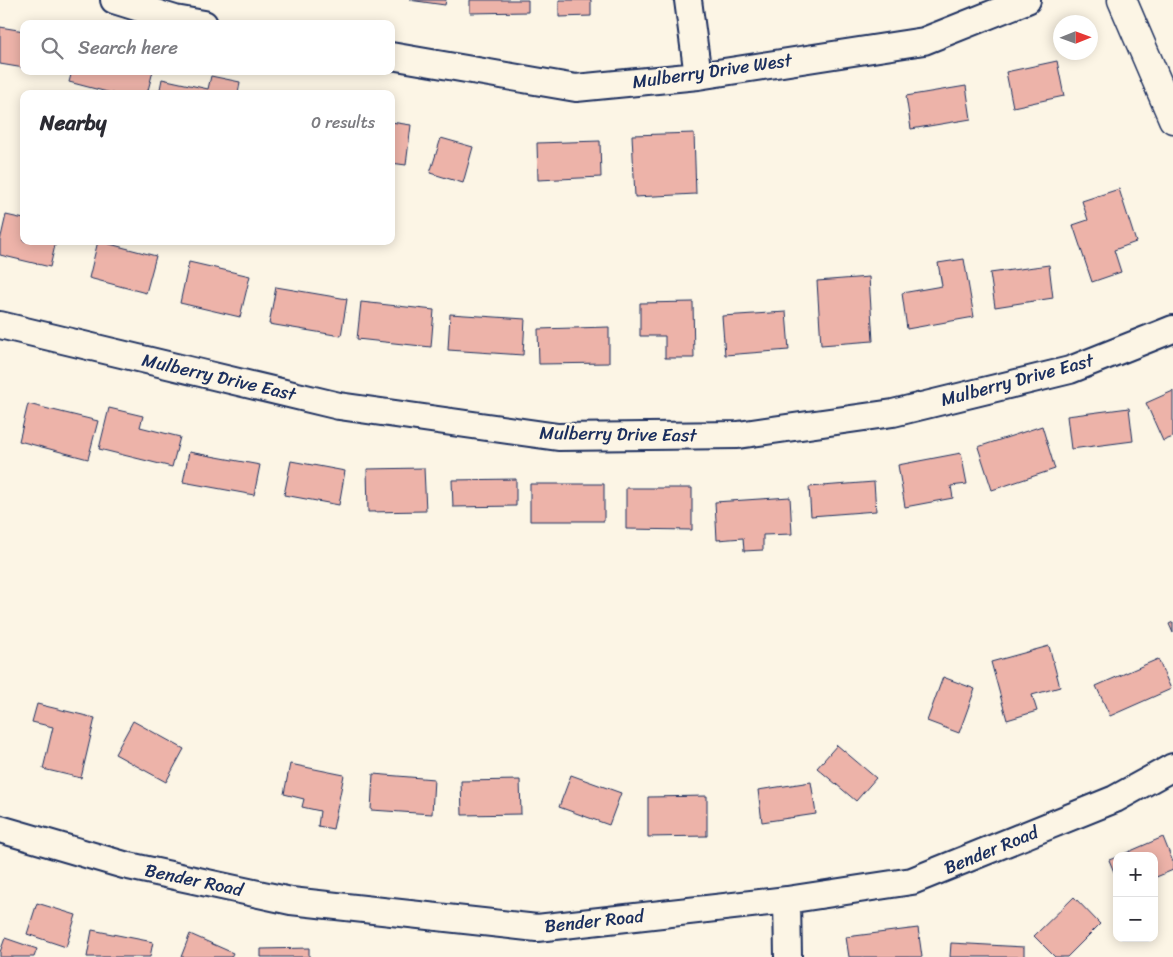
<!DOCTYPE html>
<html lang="en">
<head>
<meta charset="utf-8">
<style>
	:root { --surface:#fff; --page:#f7f7f7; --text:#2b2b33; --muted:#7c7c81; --line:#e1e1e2 }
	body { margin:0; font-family:Sriracha,sans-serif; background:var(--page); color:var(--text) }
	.controls { position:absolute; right:15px; bottom:15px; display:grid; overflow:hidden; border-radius:10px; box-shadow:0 2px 12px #0003 }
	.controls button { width:45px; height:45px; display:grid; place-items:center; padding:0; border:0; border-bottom:1px solid var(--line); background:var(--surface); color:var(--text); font:25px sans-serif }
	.compass { position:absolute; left:1053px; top:15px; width:45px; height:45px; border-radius:50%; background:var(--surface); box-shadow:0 2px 12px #0003; rotate:89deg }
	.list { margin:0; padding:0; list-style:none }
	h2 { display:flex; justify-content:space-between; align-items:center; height:65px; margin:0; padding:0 20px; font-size:21px }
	h2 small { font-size:16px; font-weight:400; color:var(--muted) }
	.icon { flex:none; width:28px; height:28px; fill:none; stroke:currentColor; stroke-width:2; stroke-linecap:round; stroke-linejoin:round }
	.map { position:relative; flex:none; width:1173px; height:957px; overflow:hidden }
	.search { position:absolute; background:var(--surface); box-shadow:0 2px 12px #0003; left:20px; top:20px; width:375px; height:55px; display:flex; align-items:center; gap:12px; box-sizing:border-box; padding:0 18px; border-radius:10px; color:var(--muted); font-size:19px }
	.panel { position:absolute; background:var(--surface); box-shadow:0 2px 12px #0003; left:20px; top:90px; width:375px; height:155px; border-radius:10px }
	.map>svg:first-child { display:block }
	.building { fill:#edb3a9; stroke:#1b2f5e }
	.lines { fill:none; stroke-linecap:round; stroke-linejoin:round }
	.minor-casing { stroke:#1b2f5e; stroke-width:30 }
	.tertiary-casing { stroke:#1b2f5e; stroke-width:31 }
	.minor { stroke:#fcf5e5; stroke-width:26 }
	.tertiary { stroke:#fcf5e5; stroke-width:28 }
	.labels { text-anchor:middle; stroke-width:5; stroke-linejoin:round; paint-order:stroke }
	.street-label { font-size:18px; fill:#1b2f5e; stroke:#fcf5e5 }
</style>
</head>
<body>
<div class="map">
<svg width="1173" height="957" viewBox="0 0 1173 957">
	<rect width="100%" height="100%" fill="#fcf5e5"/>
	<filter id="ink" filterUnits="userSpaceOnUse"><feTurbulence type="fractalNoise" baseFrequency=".02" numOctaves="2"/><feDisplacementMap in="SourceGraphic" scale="10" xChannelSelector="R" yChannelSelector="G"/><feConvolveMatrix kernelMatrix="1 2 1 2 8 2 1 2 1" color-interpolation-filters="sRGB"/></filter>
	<g filter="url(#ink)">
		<!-- building -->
		<path class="building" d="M409,0H446L445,5Z
			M470,0H528V12L470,13Z
			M559,0H591V16L559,17Z
			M0,27L24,31V68L0,64Z
			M1057,61L1064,96L1013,107L1006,72Z
			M72,71H153L147,94H115L69,82Z
			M211,76L240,82L238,94H159L162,79L208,89Z
			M966,86L971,119L911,129L906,96Z
			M391,122L411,125L406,165L391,163Z
			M694,133L696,194L635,197L632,135Z
			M441,138L473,147L463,183L430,173Z
			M600,141L601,177L538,180L537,143Z
			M1119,189L1136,242L1114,250L1121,272L1092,282L1073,225L1088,220L1082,201Z
			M6,215L24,219V241H56L50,267L0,255V241Z
			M98,241L156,256L146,293L89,278Z
			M964,259L974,317L907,329L902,293L942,286L938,263Z
			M189,262L250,276L240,317L180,303Z
			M1049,265L1053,298L995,307L990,273Z
			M869,277L873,341L821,345L817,281Z
			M276,287L347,299L341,336L269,324Z
			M361,302L434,310L431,347L357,339Z
			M693,302L694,358H665V336H640V303Z
			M786,312L789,350L725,355L722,316Z
			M450,314L525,319L523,355L448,350Z
			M609,327V363L539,364L538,329Z
			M1173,391V437L1163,441L1146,403Z
			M28,404L98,421L88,459L19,441Z
			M109,408L143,416L140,427L180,437L172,467L99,449Z
			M1129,408L1133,441L1071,449L1067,416Z
			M1042,426L1055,469L992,490L978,447Z
			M189,452L260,465L254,495L183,482Z
			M961,453L967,484L951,486L953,498L905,507L898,465Z
			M291,461L345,471L339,505L284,495Z
			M424,468L426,511L368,512L367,469Z
			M516,479V506L453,507L452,480Z
			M874,482L876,511L811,516L809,487Z
			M530,484H604V521H530Z
			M626,488H692V530L626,529Z
			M790,497L792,534L763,535V550L744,551L743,538L717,540L715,502Z
			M1173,622V633L1169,624Z
			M1049,646L1060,687L1032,695L1037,711L1007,720L991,662Z
			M1158,659L1171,689L1110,716L1096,686Z
			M943,677L975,689L959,733L927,721Z
			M37,704L95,718L81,778L43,769L53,727L32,722Z
			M133,721L184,749L166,782L115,754Z
			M837,745L876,778L856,801L817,768Z
			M290,764L344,775L333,829L318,826L320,811L302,807L304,799L284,794Z
			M373,774L434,779L432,814L371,810Z
			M571,775L621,793L609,825L559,807Z
			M520,780L521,814L462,815L461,781Z
			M811,782L816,814L762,822L758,790Z
			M707,796V836L648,837V797Z
			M1163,837L1173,862V870L1154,878V856H1119Z
			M1117,857V879L1109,860Z
			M1074,897L1100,924L1067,957H1055L1034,936Z
			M37,903L76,915L66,947L27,934Z
			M918,928L922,957H849L846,937Z
			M92,930L153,942L150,957H87Z
			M190,934L233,953L231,957H181Z
			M5,938L37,949L34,957H0V952Z
			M951,943L1024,947V957H950Z
			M309,948V957H261V949Z"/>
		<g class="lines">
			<!-- minor casing -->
			<g class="minor-casing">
				<path id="minor" d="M114,0L175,19L204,24
					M688,0L698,76
					M391,56L576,88L698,76L924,41L1027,0
					M0,325L339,406L558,437L738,435L893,413L1070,370L1173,329
					M0,829L124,865L291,901L537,928L787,900L912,881L1115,799L1173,767
					M787,900L788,957"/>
			</g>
			<!-- tertiary casing -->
			<g class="tertiary-casing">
				<path id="tertiary" d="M1122,0L1173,119"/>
			</g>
			<!-- minor -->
			<use href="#minor" class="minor"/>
			<!-- tertiary -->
			<use href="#tertiary" class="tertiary"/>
		</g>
	</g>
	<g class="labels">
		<!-- street labels -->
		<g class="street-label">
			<text transform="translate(712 71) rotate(-8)" y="6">Mulberry Drive West</text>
			<text transform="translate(219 377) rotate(13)" y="6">Mulberry Drive East</text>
			<text transform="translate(1017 380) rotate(-15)" y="6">Mulberry Drive East</text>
			<text transform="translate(618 434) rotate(1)" y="6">Mulberry Drive East</text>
			<text transform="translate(991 850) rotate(-22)" y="6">Bender Road</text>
			<text transform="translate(194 880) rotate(12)" y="6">Bender Road</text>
			<text transform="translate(594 921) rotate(-6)" y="6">Bender Road</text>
		</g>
	</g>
</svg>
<div class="controls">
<button>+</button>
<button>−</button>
</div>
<svg class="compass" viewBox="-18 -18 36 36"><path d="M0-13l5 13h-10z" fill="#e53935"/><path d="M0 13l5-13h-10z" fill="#7c7c81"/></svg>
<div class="search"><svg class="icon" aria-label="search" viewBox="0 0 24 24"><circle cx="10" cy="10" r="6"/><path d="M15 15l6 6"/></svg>Search here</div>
<section class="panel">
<h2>Nearby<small>0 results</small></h2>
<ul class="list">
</ul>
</section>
</div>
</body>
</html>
